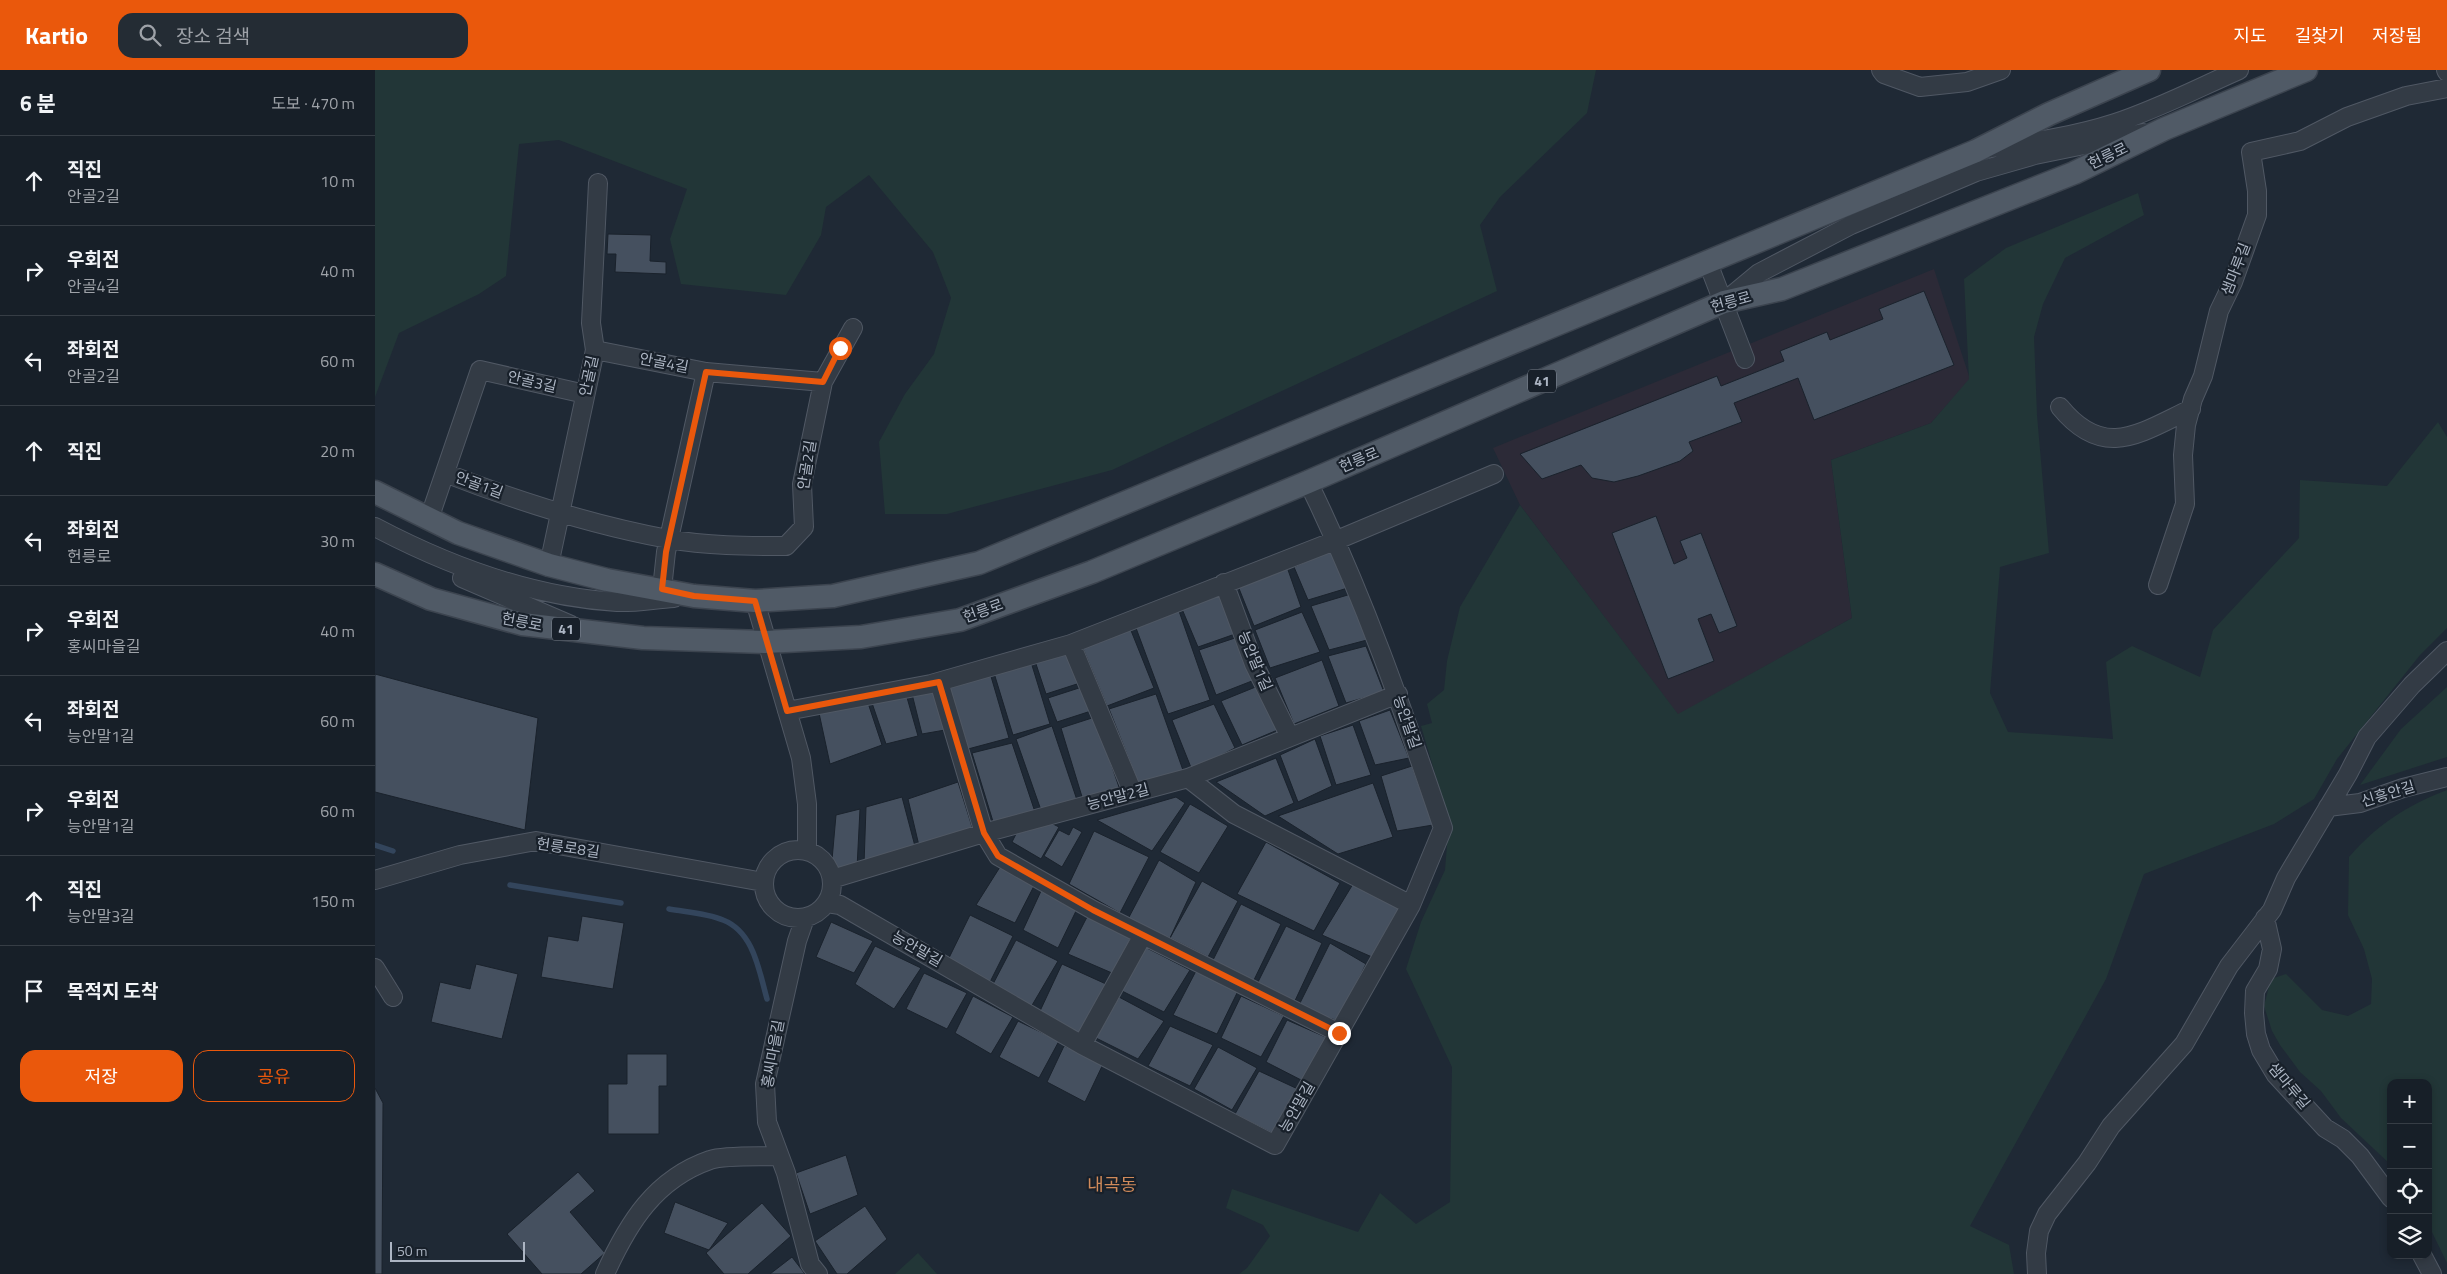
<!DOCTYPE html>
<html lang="ko">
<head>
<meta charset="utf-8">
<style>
	:root { --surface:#171f28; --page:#242c34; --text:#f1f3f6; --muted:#9ea2a8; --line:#363d45; --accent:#ea580c }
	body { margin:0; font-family:"Titillium Web","Noto Sans KR",sans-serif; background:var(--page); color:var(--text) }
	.controls { position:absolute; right:15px; bottom:15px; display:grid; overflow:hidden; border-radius:10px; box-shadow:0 2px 8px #0003 }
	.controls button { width:45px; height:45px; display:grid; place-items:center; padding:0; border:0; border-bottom:1px solid var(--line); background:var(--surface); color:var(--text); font:25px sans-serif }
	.scale { position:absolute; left:15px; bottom:12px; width:135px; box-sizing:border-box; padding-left:5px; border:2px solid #acb5c3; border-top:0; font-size:14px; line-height:18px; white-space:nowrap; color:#acb5c3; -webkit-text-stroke:4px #18202a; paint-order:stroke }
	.stop { position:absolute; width:15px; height:15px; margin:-11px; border:4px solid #ea580c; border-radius:50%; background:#fff }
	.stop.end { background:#ea580c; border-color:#fff; box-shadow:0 1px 5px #0008 }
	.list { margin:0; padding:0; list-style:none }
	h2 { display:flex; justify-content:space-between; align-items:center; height:65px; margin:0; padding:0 20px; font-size:21px }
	h2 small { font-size:16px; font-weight:400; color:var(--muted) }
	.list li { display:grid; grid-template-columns:32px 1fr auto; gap:15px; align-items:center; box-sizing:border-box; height:90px; padding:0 20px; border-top:1px solid var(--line) }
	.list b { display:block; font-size:19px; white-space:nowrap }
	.list p { margin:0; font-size:16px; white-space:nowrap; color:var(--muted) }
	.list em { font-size:16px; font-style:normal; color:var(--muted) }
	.actions { display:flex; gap:10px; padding:15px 20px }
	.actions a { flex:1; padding:11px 0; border:1px solid var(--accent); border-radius:15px; text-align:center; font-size:18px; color:var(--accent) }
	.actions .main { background:var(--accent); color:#fff }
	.icon { flex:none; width:28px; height:28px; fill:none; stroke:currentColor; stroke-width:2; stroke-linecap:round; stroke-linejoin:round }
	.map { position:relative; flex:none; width:2072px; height:1204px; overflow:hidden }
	header { display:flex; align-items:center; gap:30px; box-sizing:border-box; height:70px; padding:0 25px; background:var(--accent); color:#fff }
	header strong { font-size:24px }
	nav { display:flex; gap:28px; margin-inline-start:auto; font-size:18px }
	.search { width:350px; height:45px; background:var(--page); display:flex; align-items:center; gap:12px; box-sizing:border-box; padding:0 18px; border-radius:15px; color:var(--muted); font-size:19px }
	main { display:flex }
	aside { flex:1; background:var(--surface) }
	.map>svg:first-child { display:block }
	.medical { fill:#2c2a37 }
	.green { fill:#223637 }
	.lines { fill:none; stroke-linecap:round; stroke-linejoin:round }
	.stream { stroke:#33455c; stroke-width:5.5 }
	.building { fill:#45505f; stroke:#1a222c }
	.minor-casing { stroke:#505864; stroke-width:20 }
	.major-casing { stroke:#3c444f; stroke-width:25 }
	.minor { stroke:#333b45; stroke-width:18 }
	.major { stroke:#505a66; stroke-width:22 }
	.route { stroke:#ea580c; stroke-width:6 }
	.labels { text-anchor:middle; stroke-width:4.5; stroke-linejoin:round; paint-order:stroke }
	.shield { fill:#18202a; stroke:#808895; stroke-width:1 }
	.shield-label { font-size:14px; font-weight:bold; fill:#acb5c3 }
	.street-label { font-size:15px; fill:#acb5c3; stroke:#18202a }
	.quarter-label { font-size:18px; fill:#d08a5a; stroke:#18202a }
</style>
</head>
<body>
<header>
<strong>Kartio</strong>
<div class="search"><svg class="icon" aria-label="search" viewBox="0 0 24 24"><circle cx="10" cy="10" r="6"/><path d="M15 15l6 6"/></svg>장소 검색</div>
<nav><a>지도</a><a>길찾기</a><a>저장됨</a></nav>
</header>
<main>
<aside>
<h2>6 분<small>도보 · 470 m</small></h2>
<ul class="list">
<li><svg class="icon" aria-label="ahead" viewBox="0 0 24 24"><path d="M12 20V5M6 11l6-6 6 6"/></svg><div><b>직진</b><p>안골2길</p></div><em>10 m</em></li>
<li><svg class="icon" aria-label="right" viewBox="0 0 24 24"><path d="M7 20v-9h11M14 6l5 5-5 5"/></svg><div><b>우회전</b><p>안골4길</p></div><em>40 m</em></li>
<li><svg class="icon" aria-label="left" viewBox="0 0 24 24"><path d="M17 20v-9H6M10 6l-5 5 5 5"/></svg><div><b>좌회전</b><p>안골2길</p></div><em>60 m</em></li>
<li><svg class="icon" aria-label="ahead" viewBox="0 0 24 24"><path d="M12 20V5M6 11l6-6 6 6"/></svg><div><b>직진</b></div><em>20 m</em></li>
<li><svg class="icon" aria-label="left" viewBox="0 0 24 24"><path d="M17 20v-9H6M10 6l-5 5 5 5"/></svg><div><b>좌회전</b><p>헌릉로</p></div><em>30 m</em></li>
<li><svg class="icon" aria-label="right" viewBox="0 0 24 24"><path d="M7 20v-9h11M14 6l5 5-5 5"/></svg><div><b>우회전</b><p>홍씨마을길</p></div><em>40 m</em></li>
<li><svg class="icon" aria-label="left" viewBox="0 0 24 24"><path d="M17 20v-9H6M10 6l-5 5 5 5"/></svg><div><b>좌회전</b><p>능안말1길</p></div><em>60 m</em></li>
<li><svg class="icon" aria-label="right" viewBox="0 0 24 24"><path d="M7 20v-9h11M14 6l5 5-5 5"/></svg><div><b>우회전</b><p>능안말1길</p></div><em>60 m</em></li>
<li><svg class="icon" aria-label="ahead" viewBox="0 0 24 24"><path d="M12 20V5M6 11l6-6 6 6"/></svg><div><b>직진</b><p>능안말3길</p></div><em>150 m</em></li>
<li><svg class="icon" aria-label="arrive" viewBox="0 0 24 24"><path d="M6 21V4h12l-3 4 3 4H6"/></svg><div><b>목적지 도착</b></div></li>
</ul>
<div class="actions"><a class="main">저장</a><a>공유</a></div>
</aside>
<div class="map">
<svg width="2072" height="1204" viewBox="0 0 2072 1204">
	<rect width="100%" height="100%" fill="#1f2935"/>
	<!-- medical -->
	<path class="medical" d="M1559,199L1595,309L1556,353L1456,390L1477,548L1303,645L1145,435L1118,378Z"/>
	<!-- green -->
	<path class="green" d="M0,0H1221L1212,43L1125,127L1105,155L1122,221L737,400L572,444H510L504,372L530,324L559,284L576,228L558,182L494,105L451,137L446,165L411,225L306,214L295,169L312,119L184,70L144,74L131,206L104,224L24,263L0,327Z
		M1763,123L1769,145L1690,188L1668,234L1659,267L1662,345L1674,483L1625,497L1615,623L1633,662L1738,669L1731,592L1757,576L1825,607L1838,560L1924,468L1925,410L2012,416L2063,352L2072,367V558L2045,585L1962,689L1939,729L1899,754L1769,804L1731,909L1595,1156L1634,1175L1639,1204H864L872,1198L895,1166L888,1155L851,1138L857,1119L983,1162L1005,1123L1041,1154L1075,1132L1077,997L1031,899L1046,852L1070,800L1074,751L1046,656L1057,653L1052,634L1069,620L1072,591L1085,537L1145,435L1303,644L1477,548L1456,390L1556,353L1594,309L1589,209L1631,178Z
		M2072,617V687L1985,715L2026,659Z
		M2072,720V1193L2053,1154V1013H2016V1095L1966,1048L1946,1021L1925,1002L1905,975L1897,961L1889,936L1896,909L1911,904L1947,940L1973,946L1996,934L1997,909L1989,879L1973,845L1974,787C2003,754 2031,736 2072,720Z
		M543,1183L562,1204H520Z"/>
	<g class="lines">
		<!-- stream -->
		<path class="stream" d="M0,775L18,781
			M135,815L246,833
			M294,839C311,842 332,843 348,850C379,862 384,901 392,929"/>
	</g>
	<!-- building -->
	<path class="building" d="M233,164L276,165L275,191L291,192V204L240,202L241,184H232Z
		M1549,221L1579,295L1439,350L1423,308L1359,333L1367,352L1314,372L1318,381L1305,391L1263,406L1239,412L1217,408L1206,395L1167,409L1145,384L1342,306L1346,316L1409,291L1405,281L1452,262L1455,270L1508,249L1504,239Z
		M1281,446L1299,494L1312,488L1305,471L1326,463L1362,556L1344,563L1336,544L1323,549L1339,591L1293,609L1237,463Z
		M960,479L976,517L933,530L919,497Z
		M912,497L926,537L879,556L863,516Z
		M846,524L863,563L823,577L807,539Z
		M976,524L992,570L954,580L936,536Z
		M804,541L835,630L793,644L761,558Z
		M927,542L945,582L895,598L880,560Z
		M755,558L779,618L732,636L707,576Z
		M863,567L882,609L841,625L824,580Z
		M991,576L1009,622L971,633L953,586Z
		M694,580L705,613L671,624L660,591Z
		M947,590L964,636L919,654L900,608Z
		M656,592L675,654L638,665L619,603Z
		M615,603L634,668L593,679L573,616Z
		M0,604L163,648L150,760L0,722Z
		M883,616L905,659L867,675L846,631Z
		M707,617L716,641L682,652L673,628Z
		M560,619L570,660L547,664L537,624Z
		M531,624L543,666L511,674L497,633Z
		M781,624L809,703L765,717L734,639Z
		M493,633L507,675L455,694L444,643Z
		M839,634L860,678L817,700L797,650Z
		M1015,640L1034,688L1000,695L984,651Z
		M720,647L745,720L708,730L686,658Z
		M978,655L996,705L961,715L945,666Z
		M677,656L703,733L667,743L641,669Z
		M940,669L957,716L923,732L905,685Z
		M637,673L661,745L620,758L597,683Z
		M901,688L919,733L890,746L841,712Z
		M1037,696L1058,755L1022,761L1006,706Z
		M583,712L599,763L545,780L533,729Z
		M998,713L1018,767L963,784L903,746Z
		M527,727L541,780L489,795L491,737Z
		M801,727L810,733L777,781L722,750Z
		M815,734L853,756L824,803L785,782Z
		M485,739L482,798L462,801L457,790L461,745Z
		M668,749L684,757L666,789L637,772L645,756Z
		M698,757L707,762L687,797L669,786L684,760L694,765Z
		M719,761L774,787L745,843L694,814Z
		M891,772L965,813L939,861L862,824Z
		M784,790L821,812L795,868L753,849Z
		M625,797L659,816L640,853L601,835Z
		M827,811L863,831L833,887L795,868Z
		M978,814L1026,839L997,887L947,865Z
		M666,821L702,839L683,878L648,860Z
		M866,834L906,854L878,912L838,890Z
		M595,845L638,866L613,916L571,894Z
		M207,846L249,853L238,919L166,907L173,866L203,871Z
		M712,847L756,868L737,903L693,884Z
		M456,852L498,871L479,903L441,887Z
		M911,856L947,873L918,935L882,914Z
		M641,870L683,891L656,937L617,916Z
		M955,873L991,894L963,951L923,937Z
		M500,876L546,898L519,939L480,914Z
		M770,877L815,900L789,942L747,921Z
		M101,894L143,904L127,969L56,952L65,912L95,919Z
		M687,894L731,914L704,966L665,941Z
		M821,901L863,921L842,964L798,945Z
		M549,903L592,923L572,959L531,939Z
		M598,926L638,947L616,984L580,963Z
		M866,926L909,946L886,987L846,968Z
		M744,927L789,951L763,989L721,968Z
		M912,950L955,969L930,1012L891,992Z
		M643,951L684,971L664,1008L624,987Z
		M795,956L838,975L815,1016L773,996Z
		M689,976L729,992L710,1032L672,1012Z
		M843,977L882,998L857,1040L819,1019Z
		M252,984H292V1016H284V1064H233V1014H252Z
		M884,1001L925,1020L899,1064L860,1044Z
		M0,1018L8,1033L7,1204H0Z
		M471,1085L483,1125L435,1144L421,1103Z
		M203,1102L220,1121L195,1142L230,1183L206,1204H167L132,1164Z
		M300,1132L353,1153L334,1180L289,1163Z
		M387,1133L416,1166L373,1204H349L331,1183Z
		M490,1136L512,1169L472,1204H462L440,1171Z
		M417,1187L430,1204H395Z"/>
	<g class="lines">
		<!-- minor casing -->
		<g class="minor-casing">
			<path id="minor" d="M1506,0L1509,4L1545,17L1592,12L1626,0
				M2071,0L2072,2
				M1616,78C1658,72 1700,66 1740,53C1783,39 1823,18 1864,0
				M1333,193L1370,289
				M1349,232L1384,203L1476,155L1601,102L1660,85L1768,63
				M220,280L331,302L448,312
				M1685,337C1729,391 1765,363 1816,339
				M70,403C142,431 217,455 293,469C332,476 371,476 411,476L429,457L427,414L448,312L478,258
				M54,449L105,300L210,324
				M0,457C74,496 158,527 242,532C260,533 280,529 299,528
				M174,495L220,280L216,253L223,113
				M87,508L196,555
				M849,513L879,594L915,667
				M1783,515L1810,434L1808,385L1811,355L1818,329L1828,306L1844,241L1858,212L1882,145V121L1876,82L1925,71L1972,47L2031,26L2072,18
				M287,519L291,482L331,302
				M380,531L426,688L432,734V781
				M696,574L758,723
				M564,612L609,763L623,786L718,840L964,963
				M412,641L556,614L696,574L962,470L1119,404
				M813,708L859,744L1036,835
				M1953,737L1985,733L2028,718L2072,707
				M389 814a34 34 0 1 1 68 0a34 34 0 1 1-68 0Z
				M457,809L609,763L813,708L1023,624
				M0,810L85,785L161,771L388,812
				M452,833L465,835L707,975L900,1075L1036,835L1068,758C1028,640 988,524 933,412
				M430,848L422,871L390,1014L392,1052L411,1103L435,1194L443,1204
				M1890,848L1897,879L1893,899L1880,921L1879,943L1881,964L1886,980L1901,1005L1950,1058L1968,1069L1985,1086L2016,1128
				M0,898L18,927
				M707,975L768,865
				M2047,1185L2057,1204
				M230,1204C253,1153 280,1109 335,1090C351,1085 387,1087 404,1086
				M1662,1204L1661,1183L1664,1161L1672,1144L1712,1093L1736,1056L1809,974L1854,896L1897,840L1911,808L1973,704L1992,667L2037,615L2072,581"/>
		</g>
		<!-- major casing -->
		<g class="major-casing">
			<path id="major" d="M0,422L83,463L174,495L232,510L319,526L380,531L458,526L604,493L1601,81L1674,44L1774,0
				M0,504L56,529L147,554L268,568L391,572L486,567L585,550L717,502L933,412L1349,232L1407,219L1699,103L1789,59L1931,0"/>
		</g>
		<!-- minor -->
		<use href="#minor" class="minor"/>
		<!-- major -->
		<use href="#major" class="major"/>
	</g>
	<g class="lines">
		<!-- route -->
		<path class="route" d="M465,278L448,312L331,302L291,482L287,519L319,526L380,531L412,641L564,612L609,763L623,786L718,840L964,963"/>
	</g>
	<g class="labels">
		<!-- shield labels -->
		<g class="shield">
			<rect x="1153" y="299.5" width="28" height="23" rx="4"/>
			<rect x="177" y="547.5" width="28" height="23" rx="4"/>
		</g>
		<g class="shield-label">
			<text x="1167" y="316">41</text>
			<text x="191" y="564">41</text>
		</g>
		<!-- street labels -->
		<g class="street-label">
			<text transform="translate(1733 86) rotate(-26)" y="5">헌릉로</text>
			<text transform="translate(1861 199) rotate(-69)" y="5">샘마루길</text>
			<text transform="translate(1356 232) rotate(-16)" y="5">헌릉로</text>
			<text transform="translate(289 293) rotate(11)" y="5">안골4길</text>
			<text transform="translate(214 306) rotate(-78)" y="5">안골길</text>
			<text transform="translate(157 312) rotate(13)" y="5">안골3길</text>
			<text transform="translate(984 390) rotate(-23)" y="5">헌릉로</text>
			<text transform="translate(432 395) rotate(-81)" y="5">안골2길</text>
			<text transform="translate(104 415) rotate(20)" y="5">안골1길</text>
			<text transform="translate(608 541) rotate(-20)" y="5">헌릉로</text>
			<text transform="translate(147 552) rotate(11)" y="5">헌릉로</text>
			<text transform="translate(880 591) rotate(67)" y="5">능안말1길</text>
			<text transform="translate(1032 652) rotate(71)" y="5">능안말길</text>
			<text transform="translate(2013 724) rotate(-17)" y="5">신흥안길</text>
			<text transform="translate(743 727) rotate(-15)" y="5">능안말2길</text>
			<text transform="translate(193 778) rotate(8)" y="5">헌릉로8길</text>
			<text transform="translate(542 879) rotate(30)" y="5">능안말길</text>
			<text transform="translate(398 984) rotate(-80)" y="5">홍씨마을길</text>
			<text transform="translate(1914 1016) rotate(50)" y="5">샘마루길</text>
			<text transform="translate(922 1037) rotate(-60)" y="5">능안말길</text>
		</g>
		<!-- quarter labels -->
		<g class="quarter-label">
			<text x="737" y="1121">내곡동</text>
		</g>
	</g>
</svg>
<div class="controls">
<button>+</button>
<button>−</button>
<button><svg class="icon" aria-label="locate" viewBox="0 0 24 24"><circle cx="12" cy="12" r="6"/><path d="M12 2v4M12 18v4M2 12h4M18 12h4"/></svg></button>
<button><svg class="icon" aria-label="layers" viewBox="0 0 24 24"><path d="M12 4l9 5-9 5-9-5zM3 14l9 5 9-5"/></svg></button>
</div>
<div class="scale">50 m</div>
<div class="stop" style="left:465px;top:278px"></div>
<div class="stop end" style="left:964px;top:963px"></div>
</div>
</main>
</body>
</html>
